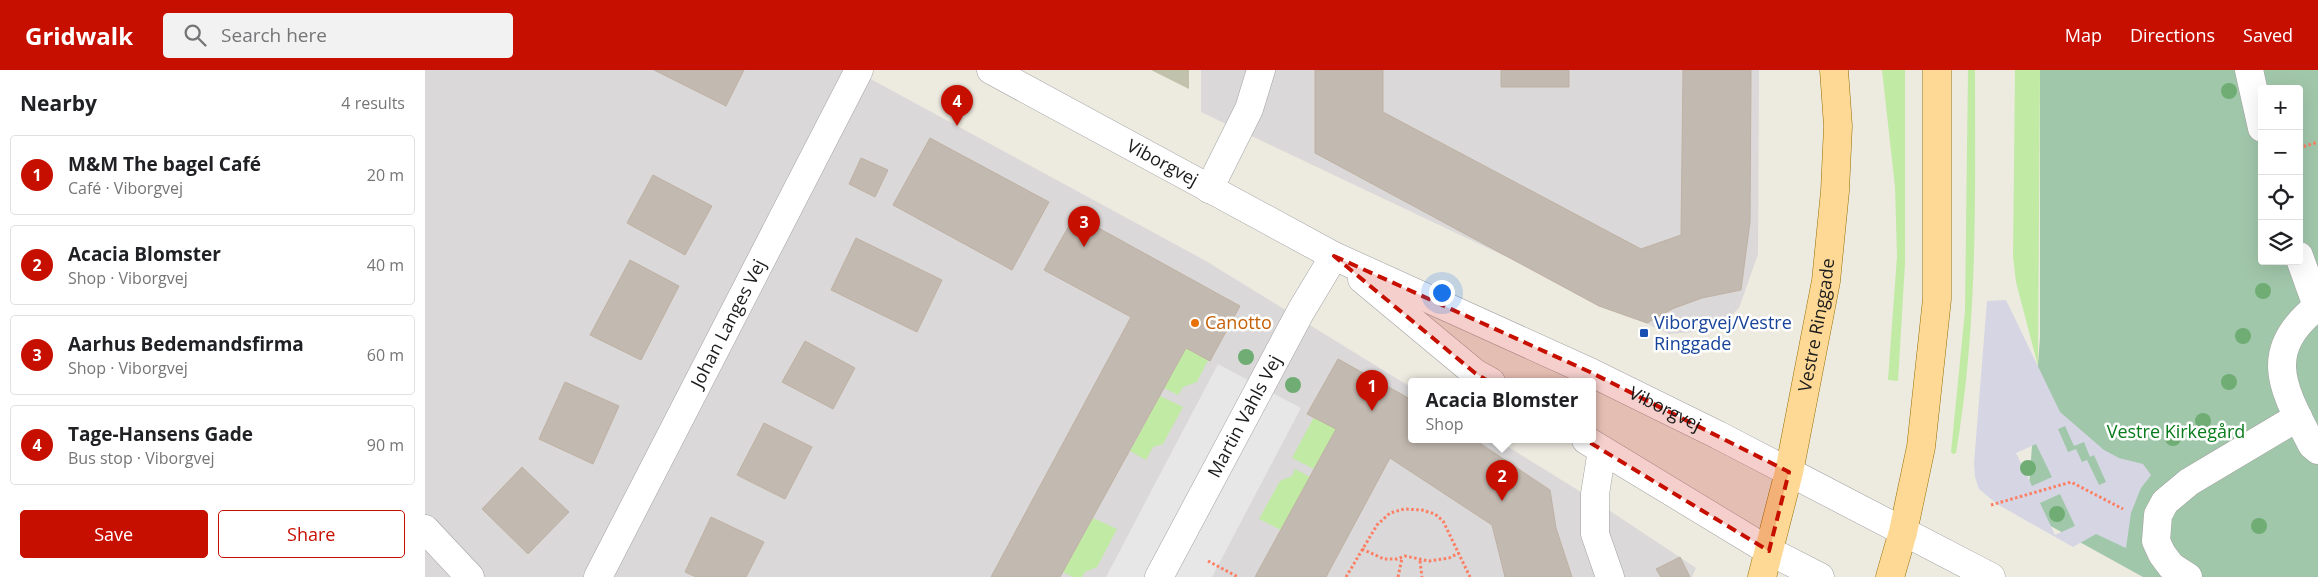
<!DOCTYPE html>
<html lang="en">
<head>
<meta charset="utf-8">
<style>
	:root { --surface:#fff; --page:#f2f2f2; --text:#202124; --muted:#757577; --line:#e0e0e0; --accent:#c70f00 }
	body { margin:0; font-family:"Open Sans",sans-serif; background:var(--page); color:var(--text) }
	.controls { position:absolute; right:15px; top:15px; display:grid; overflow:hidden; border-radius:5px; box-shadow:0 5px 20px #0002 }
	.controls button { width:45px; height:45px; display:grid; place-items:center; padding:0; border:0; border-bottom:1px solid var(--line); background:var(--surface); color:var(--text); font:25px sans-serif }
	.you { position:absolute; left:1016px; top:222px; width:18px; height:18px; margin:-12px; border:4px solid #fff; border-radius:50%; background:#1a73e8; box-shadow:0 0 0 8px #1a73e833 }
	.badge { display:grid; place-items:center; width:32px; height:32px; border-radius:50%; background:var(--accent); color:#fff; font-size:16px; font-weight:700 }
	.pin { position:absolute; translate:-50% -41px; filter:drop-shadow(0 1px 2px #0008) }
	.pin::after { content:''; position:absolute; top:26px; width:18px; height:15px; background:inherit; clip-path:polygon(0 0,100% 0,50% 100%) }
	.popup { position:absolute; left:983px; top:308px; width:188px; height:65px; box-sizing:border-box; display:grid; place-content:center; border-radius:5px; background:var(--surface); filter:drop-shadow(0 1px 4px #0005); font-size:16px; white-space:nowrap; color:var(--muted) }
	.popup b { font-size:19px; color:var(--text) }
	.popup::after { content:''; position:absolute; left:50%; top:100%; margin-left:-10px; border:10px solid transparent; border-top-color:var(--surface) }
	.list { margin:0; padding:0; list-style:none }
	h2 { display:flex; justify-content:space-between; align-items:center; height:65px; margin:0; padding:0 20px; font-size:21px }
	h2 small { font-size:16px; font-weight:400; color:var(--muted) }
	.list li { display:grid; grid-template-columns:32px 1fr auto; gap:15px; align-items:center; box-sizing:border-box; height:80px; margin:0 10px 10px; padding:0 10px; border:1px solid var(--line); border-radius:5px }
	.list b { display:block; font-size:19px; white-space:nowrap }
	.list p { margin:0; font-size:16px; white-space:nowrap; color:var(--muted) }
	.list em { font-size:16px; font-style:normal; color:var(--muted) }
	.actions { display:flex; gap:10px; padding:15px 20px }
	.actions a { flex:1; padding:11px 0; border:1px solid var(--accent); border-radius:5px; text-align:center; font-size:18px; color:var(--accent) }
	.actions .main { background:var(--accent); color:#fff }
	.icon { flex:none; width:28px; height:28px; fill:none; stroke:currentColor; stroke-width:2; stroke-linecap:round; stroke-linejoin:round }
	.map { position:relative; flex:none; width:1893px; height:507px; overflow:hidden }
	header { display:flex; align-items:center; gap:30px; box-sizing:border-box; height:70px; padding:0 25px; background:var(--accent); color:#fff }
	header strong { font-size:24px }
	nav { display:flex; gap:28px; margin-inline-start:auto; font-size:18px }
	.search { width:350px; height:45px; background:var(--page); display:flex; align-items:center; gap:12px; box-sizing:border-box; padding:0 18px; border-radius:5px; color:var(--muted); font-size:19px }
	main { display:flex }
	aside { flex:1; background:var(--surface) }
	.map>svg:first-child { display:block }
	.residential { fill:#dad8d8 }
	.construction { fill:#c0c2ac }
	.grass { fill:#c1eaa4 }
	.cemetery { fill:#a1c7aa; fill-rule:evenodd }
	.parking { fill:#e7e7e7 }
	.plaza { fill:#d6d5e3; fill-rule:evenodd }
	.building { fill:#c2b9b0; stroke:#bfb1a3 }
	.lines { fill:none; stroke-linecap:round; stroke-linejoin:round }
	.minor-casing { stroke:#a2a2a2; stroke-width:29 }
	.major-casing { stroke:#936e00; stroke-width:29 }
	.path { stroke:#fd7e62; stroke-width:3; stroke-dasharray:2.5 2.5; stroke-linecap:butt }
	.minor { stroke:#fff; stroke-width:28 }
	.major { stroke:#fed995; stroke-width:28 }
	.tree { fill:#6fad74 }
	.marked { fill:#c70f00; fill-opacity:0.2; stroke:#c70f00; stroke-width:4; stroke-dasharray:10 6; stroke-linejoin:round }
	.food-dot { fill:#e8710a; stroke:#fff; stroke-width:2 }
	.transit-dot { fill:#1a4fb4; stroke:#fff; stroke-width:2 }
	.labels { text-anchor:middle; stroke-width:5; stroke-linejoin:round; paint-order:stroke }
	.street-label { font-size:18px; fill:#1b1b1b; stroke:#fff }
	.food-label { font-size:18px; fill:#c56008; stroke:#fff; text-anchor:start }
	.transit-label { font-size:18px; fill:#164399; stroke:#fff; text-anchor:start }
	.park-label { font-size:18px; fill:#087b1b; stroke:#fff }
</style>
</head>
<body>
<header>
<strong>Gridwalk</strong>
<div class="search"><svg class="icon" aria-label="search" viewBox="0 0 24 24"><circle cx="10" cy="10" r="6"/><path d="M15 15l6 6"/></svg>Search here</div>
<nav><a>Map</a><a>Directions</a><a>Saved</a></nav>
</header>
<main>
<aside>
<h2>Nearby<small>4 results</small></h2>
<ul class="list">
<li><span class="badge">1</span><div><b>M&amp;M The bagel Café</b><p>Café · Viborgvej</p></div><em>20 m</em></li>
<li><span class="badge">2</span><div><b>Acacia Blomster</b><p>Shop · Viborgvej</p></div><em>40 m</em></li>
<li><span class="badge">3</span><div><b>Aarhus Bedemandsfirma</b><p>Shop · Viborgvej</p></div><em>60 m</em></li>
<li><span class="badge">4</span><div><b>Tage-Hansens Gade</b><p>Bus stop · Viborgvej</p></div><em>90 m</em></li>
</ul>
<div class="actions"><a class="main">Save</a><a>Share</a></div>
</aside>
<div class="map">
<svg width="1893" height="507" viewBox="0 0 1893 507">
	<rect width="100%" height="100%" fill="#edeae0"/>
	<!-- residential -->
	<path class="residential" d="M0,0H429L781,191L987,318V370H1072L1164,427L1271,498L1267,507H0Z
		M776,0H1334L1333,184L1314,238L1291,260L1244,264L776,42Z"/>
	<!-- construction -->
	<path class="construction" d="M726,0H764V19Z"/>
	<!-- grass -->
	<path class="grass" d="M1457,0H1480V193L1473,311L1463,310L1472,186L1470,117Z
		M1543,0H1550C1550,128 1553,256 1531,383L1528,384L1526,382L1540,241Z
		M1590,0H1615L1613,296L1591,212L1588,187Z
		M761,278L783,290L772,312L758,317L753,325L739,318Z
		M735,326L758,337L738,374L728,377L721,390L705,381Z
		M889,347L911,359L889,399L867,388Z
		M870,399L885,407L856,460L834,449L855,411L867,406Z
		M668,448L692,459L672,497L660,502L657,507H648L638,502Z"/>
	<!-- cemetery -->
	<path class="cemetery" d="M1615,0H1893V507H1718L1602,443L1615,268ZM1837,19H1874V191H1837Z"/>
	<!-- parking -->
	<path class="parking" d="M793,294L876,338L787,507H681Z"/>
	<!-- plaza -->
	<path class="plaza" d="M1581,230L1635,342L1679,380L1694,388L1718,394L1726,405L1716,418L1706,443L1701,478L1671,464L1648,477L1572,434L1554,419L1550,407L1549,393L1562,231ZM1640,356L1649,376L1659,372L1665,387L1669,385L1681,412L1674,415L1662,390L1657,392L1651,379L1643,382L1633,359ZM1611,374L1627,407L1607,416L1591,383ZM1635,424L1650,456L1630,465L1615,433Z"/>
	<!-- building -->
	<path class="building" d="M229,0H319L301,36Z
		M890,0H958V42L1216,179L1256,165L1258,0H1326L1325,152L1316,220L1277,228L1247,239L1222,253L1174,236L890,83Z
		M1076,0H1144V17H1076Z
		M505,68L624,132L587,200L468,135Z
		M436,88L463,100L450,127L424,114Z
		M228,105L287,136L260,185L202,153Z
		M650,145L815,236L785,291L761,278L635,507H566L706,247L619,200Z
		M431,168L517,210L492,262L406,220Z
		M205,190L254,216L216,290L165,265Z
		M380,271L430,298L408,339L357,312Z
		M913,289L987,330V370H1050L1125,420L1131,458L1147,507H1080L1067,455L965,388L901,507H830L911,359L882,344Z
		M140,312L194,336L168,394L114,369Z
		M339,353L387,377L360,429L312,405Z
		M97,397L144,442L103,484L57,439Z
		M286,447L339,472L321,507H271L260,502Z
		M1255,487L1265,507H1236L1231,499Z"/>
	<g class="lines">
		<!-- minor casing -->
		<g class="minor-casing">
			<g id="minor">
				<path id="s1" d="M566,0L909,186L1165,302L1293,365L1566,507"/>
				<path d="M1824,0L1837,58"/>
				<path d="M784,119L824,39L836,0"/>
				<path d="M1874,186L1892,236"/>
				<path d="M937,209L1050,303L1066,312"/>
				<path d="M1893,236C1834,282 1859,320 1887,375L1893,380"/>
				<path d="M1161,370L1344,481L1395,507"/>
				<path d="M1177,380L1170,424V464L1185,507"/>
				<path d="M0,459L45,507"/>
				<path id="s2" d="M173,507L434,0"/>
				<path id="s3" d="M734,507L876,241L909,186"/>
				<path d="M1763,507L1746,496L1737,484L1731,471L1733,445L1740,432L1764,412L1873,347"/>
			</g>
		</g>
		<!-- major casing -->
		<g class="major-casing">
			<g id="major">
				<path id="s4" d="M1337,507L1364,402L1401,211L1410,121L1413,56L1409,0"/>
				<path d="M1465,507L1478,462L1496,377L1512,229V0"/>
			</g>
		</g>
		<!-- path -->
		<path class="path" d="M1874,78L1893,72
			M1566,435L1646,412L1698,439
			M937,479L959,489H972L980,486L1004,491L1024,488L1034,483
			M783,491L813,507
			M995,491L997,507
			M921,507L952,455L965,443L979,439L997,440L1010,444L1018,451L1045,507
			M973,507L977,488"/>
		<!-- minor -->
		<use href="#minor" class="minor"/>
		<!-- major -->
		<use href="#major" class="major"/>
	</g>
	<!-- trees -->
	<g class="tree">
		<circle cx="1804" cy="21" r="8"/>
		<circle cx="1838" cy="221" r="8"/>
		<circle cx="1818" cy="266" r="8"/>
		<circle cx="821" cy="287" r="8"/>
		<circle cx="1804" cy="312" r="8"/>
		<circle cx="868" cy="315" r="8"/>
		<circle cx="1778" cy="351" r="8"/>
		<circle cx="1748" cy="368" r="8"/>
		<circle cx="1603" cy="398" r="8"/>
		<circle cx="1632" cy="444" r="8"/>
		<circle cx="1834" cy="456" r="8"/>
	</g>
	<!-- marked area -->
	<path class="marked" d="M909,186L1165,302L1364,402L1344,481L1050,303Z"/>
	<!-- markers -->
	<circle class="food-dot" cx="770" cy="253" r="5"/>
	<rect class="transit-dot" x="1214" y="258" width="10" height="10" rx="2.5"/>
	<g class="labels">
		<!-- street labels -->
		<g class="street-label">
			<text dy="6" stroke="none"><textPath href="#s1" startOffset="195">Viborgvej</textPath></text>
			<text dy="6" stroke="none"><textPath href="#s2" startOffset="285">Johan Langes Vej</textPath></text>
			<text dy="6" stroke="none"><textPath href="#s4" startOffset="258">Vestre Ringgade</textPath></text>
			<text dy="6" stroke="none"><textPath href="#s1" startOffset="755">Viborgvej</textPath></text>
			<text dy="6" stroke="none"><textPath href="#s3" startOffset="182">Martin Vahls Vej</textPath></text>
		</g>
		<!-- food labels -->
		<g class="food-label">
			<text x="780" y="259">Canotto</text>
		</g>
		<!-- transit labels -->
		<g class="transit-label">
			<text x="1229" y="259">Viborgvej/Vestre<tspan x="1229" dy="21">Ringgade</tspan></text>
		</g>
		<!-- park labels -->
		<g class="park-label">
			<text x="1751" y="368">Vestre Kirkegård</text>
		</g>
	</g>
</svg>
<div class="controls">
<button>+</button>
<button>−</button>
<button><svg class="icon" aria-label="locate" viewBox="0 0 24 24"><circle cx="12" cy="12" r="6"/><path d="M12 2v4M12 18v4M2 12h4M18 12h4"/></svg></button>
<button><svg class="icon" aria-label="layers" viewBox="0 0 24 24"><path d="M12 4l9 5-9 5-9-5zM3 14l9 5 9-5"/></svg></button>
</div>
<div class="you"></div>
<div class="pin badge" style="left:947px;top:341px">1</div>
<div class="pin badge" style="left:1077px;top:431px">2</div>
<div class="popup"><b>Acacia Blomster</b>Shop</div>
<div class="pin badge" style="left:659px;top:177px">3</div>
<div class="pin badge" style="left:532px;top:56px">4</div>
</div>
</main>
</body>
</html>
